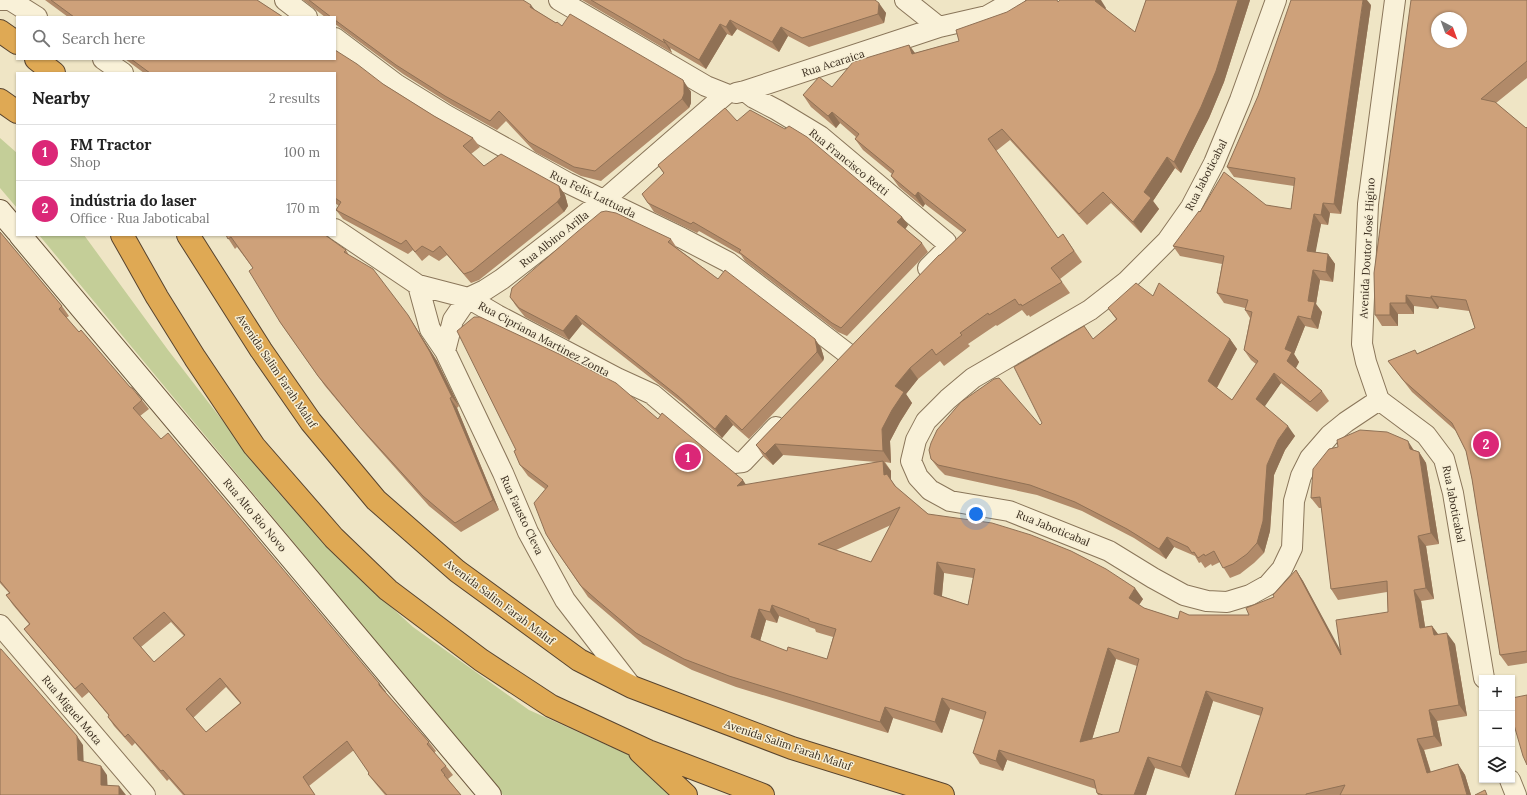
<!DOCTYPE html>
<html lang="en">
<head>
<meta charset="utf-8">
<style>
	:root { --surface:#fff; --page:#f2f2f2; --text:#222; --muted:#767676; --line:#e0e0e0; --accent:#db2777 }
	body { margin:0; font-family:Lora,serif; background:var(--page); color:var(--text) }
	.controls { position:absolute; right:12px; bottom:12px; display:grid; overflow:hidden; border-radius:0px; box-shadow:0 1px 3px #0004 }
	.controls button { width:36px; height:36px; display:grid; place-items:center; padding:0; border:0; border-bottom:1px solid var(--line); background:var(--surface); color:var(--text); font:20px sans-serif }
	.compass { position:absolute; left:1431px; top:12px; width:36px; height:36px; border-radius:50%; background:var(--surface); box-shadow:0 1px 3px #0004; rotate:139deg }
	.you { position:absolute; left:976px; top:514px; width:14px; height:14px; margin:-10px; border:3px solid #fff; border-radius:50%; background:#1a73e8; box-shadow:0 0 0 6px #1a73e833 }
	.badge { display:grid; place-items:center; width:26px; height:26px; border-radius:50%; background:var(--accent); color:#fff; font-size:13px; font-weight:700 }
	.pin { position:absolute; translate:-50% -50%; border:2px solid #fff; box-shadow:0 1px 4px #0006 }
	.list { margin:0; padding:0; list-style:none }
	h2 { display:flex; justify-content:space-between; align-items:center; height:52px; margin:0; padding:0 16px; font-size:17px }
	h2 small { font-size:13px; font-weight:400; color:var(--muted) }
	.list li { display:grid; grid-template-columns:26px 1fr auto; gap:12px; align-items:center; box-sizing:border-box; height:56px; padding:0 16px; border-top:1px solid var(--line) }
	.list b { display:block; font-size:15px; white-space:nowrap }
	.list p { margin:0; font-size:13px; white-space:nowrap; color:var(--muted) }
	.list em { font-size:13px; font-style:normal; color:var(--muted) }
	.icon { flex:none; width:22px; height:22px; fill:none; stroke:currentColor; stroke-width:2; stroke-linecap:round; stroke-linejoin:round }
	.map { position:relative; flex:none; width:1527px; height:795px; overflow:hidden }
	.search { position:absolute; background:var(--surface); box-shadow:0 1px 3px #0004; left:16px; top:16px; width:320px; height:44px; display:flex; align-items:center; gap:10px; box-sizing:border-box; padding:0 14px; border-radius:0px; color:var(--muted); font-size:15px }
	.panel { position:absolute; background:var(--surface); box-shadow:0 1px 3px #0004; left:16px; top:72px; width:320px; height:164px; border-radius:0px }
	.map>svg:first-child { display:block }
	.green { fill:#c4ce98 }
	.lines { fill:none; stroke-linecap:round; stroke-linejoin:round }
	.street-casing { stroke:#8a765a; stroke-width:22 }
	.secondary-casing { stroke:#6c573d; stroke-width:24 }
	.highway-casing { stroke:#58442f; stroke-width:24 }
	.street { stroke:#f9f1d8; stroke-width:20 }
	.secondary { stroke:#f9f1d8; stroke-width:22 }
	.highway { stroke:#dfa954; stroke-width:22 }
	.wall { fill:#b18a69; fill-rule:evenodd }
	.shaded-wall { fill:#907155 }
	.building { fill:#cea17a; stroke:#907155; fill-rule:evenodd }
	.labels { text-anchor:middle; stroke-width:3; stroke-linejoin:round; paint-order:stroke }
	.street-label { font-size:11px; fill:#3a2d1f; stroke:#f6eed4 }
</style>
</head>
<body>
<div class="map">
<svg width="1527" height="795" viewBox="0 0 1527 795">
	<rect width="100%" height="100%" fill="#efe5c5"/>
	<!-- green -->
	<path class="green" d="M0,138L17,153V208L0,188Z
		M39,235H84L168,350L276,490L340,560L413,627L529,710L636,758L674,795H503Z"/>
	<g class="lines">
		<!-- street casing -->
		<g class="street-casing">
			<path id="street" d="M0,0H10L37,17
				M285,0L307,17
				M559,0L706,86L726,94
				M905,0L939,27L987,16L1015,0
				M1276,0L1240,100L1214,163L1191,207L1167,241L1126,282L1090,310L973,378L948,399L926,421L916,440L911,461L918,477L930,490L950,501L1009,511L1109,551L1153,578L1184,595L1207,601L1227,602L1250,595L1268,585L1282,569L1292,548L1294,501L1301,476L1310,458L1330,435L1346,422L1379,400
				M335,38L396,84L446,115L568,183L682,238L728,262L848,354
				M103,59L123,73
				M745,91L754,98L777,110L820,136L946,242L947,249L928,268
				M736,93L745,91L939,27
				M335,229L418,285L468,298L497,315L617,378L652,394L734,463L743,462L776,427
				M418,285L430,329L445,351
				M1379,400L1366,362L1362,344L1368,204L1395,0
				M1379,400L1426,435L1444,459L1453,493L1484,678
				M0,625L145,795
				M632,687L565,600L528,532L503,473L445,351L453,320L468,298L485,290L502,279L604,200L726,94
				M1510,780L1516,795"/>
		</g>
		<!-- secondary casing -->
		<g class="secondary-casing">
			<path id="secondary" d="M0,211L17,231
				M20,235L490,795"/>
		</g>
		<!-- highway casing -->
		<g class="highway-casing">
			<path id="highway" d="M0,31L17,43
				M36,59L54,73
				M0,100L17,112
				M122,235L157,297L195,358L254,446L334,538L388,590L481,660L551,706L648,751L763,795
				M188,235L261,350L311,422L376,500L457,571L579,660L632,687L792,748L943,795
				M640,752L686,795"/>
		</g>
		<!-- street -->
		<use href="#street" class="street"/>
		<!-- secondary -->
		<use href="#secondary" class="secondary"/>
		<!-- highway -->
		<use href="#highway" class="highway"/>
	</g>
	<!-- wall -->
	<path class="wall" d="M45,0H257L283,17H68Z
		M303,0H523L535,10L556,23L690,90L691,92V103L689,108L601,181L581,176L535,152L506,121L497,130L452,105L403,74L335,24V17H325Z
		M582,0H875L886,13L884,23L809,47L788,36L779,52L737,29L732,36L727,34L706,69L670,48L672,53Z
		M1146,0H1250L1224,82L1209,118L1181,173L1175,168L1153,201L1159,209L1141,233L1111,203L1087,225L1010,140L996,151L1058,238L1063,234L1082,262L1060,279L1070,293L1030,317L1029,315L1027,316L1022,310L997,326L996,325L968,344L970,346L944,366L940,361L918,379L906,394L912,403L900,422L890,441L891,463L885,462L891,471V480L897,488L928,514L1143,599L1139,605L1144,608L1178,619L1189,615H1249L1274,597L1296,570L1303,581L1340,651L1388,612L1387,592L1338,600L1331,589L1322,508H1319L1311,498L1414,450L1419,452L1426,463L1439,544L1426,546L1434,599L1421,601L1425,627L1432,626L1438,634L1455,644L1467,716L1437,721L1442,746L1424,750L1431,772L1458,764L1465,775L1471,795H1235L1261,716L1213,701L1189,778L1155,768L1146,795H1098L1097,793L1096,789L1007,760L1003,771L980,764L973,753L984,720L950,709L942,733L893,718L888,733L736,687L692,670L643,644L588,597L554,547L545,489L528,476L520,465L658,419L746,485L877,462L783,455L773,465L764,457L756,445L940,255L963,233L925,204L923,207L899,187L891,176L892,174L863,150L855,139L856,137L840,123L836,128L811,107L803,95L832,87L909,45L915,53L959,41L1058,2L1106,8L1105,9L1135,32ZM891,525L871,562L836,550ZM944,573L973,578L968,605L942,596ZM779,616L815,629L816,632L833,637L827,659L787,651L760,641L766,620L777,623ZM1116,659L1137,666L1119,732L1092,739Z
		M1527,0V78L1496,103L1526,128L1527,127V663L1508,666L1500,655L1472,479L1466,451L1456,431L1412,392L1388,361L1418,353L1475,328L1469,311L1439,307L1438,309L1414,306V314H1398V326H1382L1375,315Z
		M1371,5L1341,214L1330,213L1328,225L1321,224L1315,252L1328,254L1335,264L1333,282L1320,280L1316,304L1322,312L1318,329L1305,326L1294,354L1299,362L1296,368L1322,391L1329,401L1317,412L1281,383L1264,406L1295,436L1285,450L1274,475L1270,531L1264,553L1254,563L1240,574L1230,578L1220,562L1212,566L1211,564L1205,568L1201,562L1199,563L1195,556L1174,547L1166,559L1134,538L1082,511L1037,495L945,475L938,468L931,459L1040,425L1042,423L1093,339L1116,319L1108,308L1153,296L1230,339L1237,349L1217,388L1232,400L1256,364L1251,360L1244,350L1250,318L1245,310V308L1224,303L1217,293L1222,264L1180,256L1173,246L1200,212L1266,205L1291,209L1294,186L1234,177L1227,167Z
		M125,59H335L383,84L434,116L473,138L480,147L471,154L484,166L559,186L565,195L568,206L564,212L479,280L471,283L447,255L439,261L429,255L422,261L413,250L408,254L343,219L336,210L339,206L335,203V73H144Z
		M737,121L902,217L908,225L905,229L922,243L928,252L847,336L838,332L745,261L741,255L699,231L697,233L654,212L648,203L664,174L658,165Z
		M0,232L62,306L69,316L66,318L130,387L142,400L149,409L140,416L379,683L386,693L429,742L436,751L434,753L446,766L453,775L448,779L461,795H385L375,783L368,774L369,773L354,750L309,786L315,795H183L169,779L167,781L135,743L132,746L114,726L108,717L109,716L89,692L82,698L31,638L24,629L29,624L13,605L6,595L9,593L0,583ZM171,622L184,636L154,662L141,647ZM226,687L240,703L206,732L193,718Z
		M226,235L346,250L349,255L414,325L437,361L459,406L457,408L499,510L461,532L429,506L366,435L325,386L280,322L253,268L237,247L235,249Z
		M671,239L677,248L718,279L815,339L821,348L824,358L823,361L749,439L733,425L722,438L685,405L582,324L569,340L525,317L516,306L510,297Z"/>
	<!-- shaded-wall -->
	<path class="shaded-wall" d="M1096,0H1101L1106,8L1103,12L1095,1Z
		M1238,0H1250L1224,82L1209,118L1181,173L1174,162Z
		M1363,0H1367L1371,5L1341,214L1334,204Z
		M879,3L886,13L884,23L878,14Z
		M531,5L538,14L530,7Z
		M730,20L737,29L732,36L726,27Z
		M720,24L727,34L706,69L699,60Z
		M781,27L788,36L779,52L772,42Z
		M663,39L670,48L672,53L665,43Z
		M909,45L917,56L912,54Z
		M683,80L691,92V103L689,108L682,99Z
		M832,112L840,123L836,128L828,116Z
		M1167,157L1175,168L1153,201L1159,209L1141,233L1133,222L1144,192Z
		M559,186L565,195L568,206L564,212L557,202Z
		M918,192L925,204L923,207L915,196Z
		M1323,203L1330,213L1328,225L1321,215Z
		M1314,214L1321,224L1314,261L1307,251Z
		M902,217L908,225L904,231L897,222Z
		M1328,254L1335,264L1333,282L1326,272Z
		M1313,270L1320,280L1316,304L1322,312L1318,329L1311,319L1308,301Z
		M1406,295L1414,306V314L1406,303Z
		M1431,296L1439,307L1438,309L1431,298Z
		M1390,303L1398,314V326L1390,315Z
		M408,315L437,361L459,406L452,397Z
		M576,315L582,324L569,340L563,331Z
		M1298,316L1305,326L1294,354L1299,362L1294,371L1287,361L1285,349Z
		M815,339L821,348L824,358L823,361L817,352Z
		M1230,339L1237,349L1215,391L1208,381Z
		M910,368L918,379L906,394L912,403L900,422L890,441L891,463L883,451L882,429L895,386Z
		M1274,373L1281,383L1263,409L1256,399Z
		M450,398L457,408L499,510L493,500Z
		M726,415L733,425L722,438L715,429Z
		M1288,426L1295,436L1285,450L1274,475L1270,531L1264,553L1257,543L1267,465L1278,440Z
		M1408,441L1415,452L1410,449Z
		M775,444L783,455L773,465L765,454Z
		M1419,452L1426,463L1439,544L1431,533Z
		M883,461L891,471V480L902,497L884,475Z
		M743,480L750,491L737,486Z
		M1418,536L1426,546L1434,599L1426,588Z
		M1167,537L1174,547L1166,559L1159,549Z
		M937,562L944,573L941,604L934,594Z
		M1296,570L1303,581L1349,666L1341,655Z
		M1135,588L1143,599L1136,609L1129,598Z
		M1414,590L1421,601L1427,639L1420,628Z
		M772,605L779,616L777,623L770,612Z
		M759,609L766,620L758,648L751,637Z
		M1432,626L1440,637L1434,635Z
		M1447,633L1455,644L1467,716L1459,705Z
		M1108,648L1116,659L1088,753L1080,742Z
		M379,683L386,692V695L379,685Z
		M1206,691L1213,701L1189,778L1181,767Z
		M942,698L950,709L942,733L935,722Z
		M885,707L893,718L888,733L880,722Z
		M1429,710L1437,721L1442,746L1434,736Z
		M77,736L83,745L84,769L78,760Z
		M1417,739L1424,750L1434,784L1427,773Z
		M999,750L1007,760L1003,771L996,761Z
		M1148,757L1155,768L1146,795H1134Z
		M1458,764L1465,775L1471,795H1467Z
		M101,766L107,775L108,794L101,785Z
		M119,786L126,795H119Z"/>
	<!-- building -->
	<path class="building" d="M51,0H257L283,17H74Z
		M309,0H523L531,5L530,7L556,23L557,22L562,26L570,14L683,80L684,83V94L682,99L595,171L574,167L529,142L499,111L490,121L445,96L396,65L335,20V17H331Z
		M591,0H875L879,3L878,14L802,38L781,27L772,42L730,20L726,27L720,24L699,60L663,39L665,43Z
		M1027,0H1057L1058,2L1060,0H1096L1095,1L1135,32L1146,0H1238L1216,71L1201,107L1174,162L1167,157L1144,192L1151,198L1133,222L1103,192L1079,214L1002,129L988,139L1058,238L1063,234L1074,251L1051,268L1062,282L1022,306L1021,304L1019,305L1015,299L989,315L988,313L960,333L962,335L936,355L932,349L910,368L895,386L904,392L892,410L882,429L883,451L775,444L765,454L756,445L939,255H940L966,230L918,192L915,196L891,176L894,171L855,139L859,134L832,112L828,116L803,95L819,77L832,87L853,62L909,45L912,54L959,41L956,30L1007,12Z
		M1291,0H1363L1334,204L1323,203L1321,215L1314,214L1307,251L1328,254L1326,272L1313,270L1308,301L1315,302L1311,319L1298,316L1285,349L1292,352L1287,361L1322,391L1310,402L1274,373L1256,399L1288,426L1278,440L1267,465L1263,521L1257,543L1247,554L1233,564L1223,568L1214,551L1205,556L1204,554L1198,558L1194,552L1192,553L1188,547L1167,537L1159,549L1127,529L1075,502L1030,485L938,465L931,459L929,450L931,443L937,430L961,402L994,379L999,378L1040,425L1042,423L1014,367L1084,326L1093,339L1117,319L1108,308L1136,283L1153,296L1159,283L1230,339L1208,381L1232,400L1258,361L1244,350L1252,312L1245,310L1248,300L1217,293L1224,256L1173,246L1199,211L1200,212L1224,172L1266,205L1291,209L1295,178L1227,167L1258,96Z
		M1411,0H1527V61L1481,99L1495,102L1526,128L1527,127V651L1500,655L1472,479L1466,451L1452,423L1404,381L1388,361L1415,350L1417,354L1475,328L1466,300L1431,296V298L1406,295V303H1390V315H1375L1374,273ZM1437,18H1461V42H1437Z
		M335,50L357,64L383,84L434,116L473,138L463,146L484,166L501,154L559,186L561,197L557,202L472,271L464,274L440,246L433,252L422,246L415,252L406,240L401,244L336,210L341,202L335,198V73H150L131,59H335Z
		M725,108L737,121L750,110L785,129L789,126L807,137L902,217L897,222L922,243L841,328L832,323L739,252L741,250L693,222L691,224L648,203L642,194L664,173L658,165Z
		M606,211L616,213L671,239L668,242L718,279L725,270L815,339L817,349V352L742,430L726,415L715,429L678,396L576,315L563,331L519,308L510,297L512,288L577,232L601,212Z
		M0,232L62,306L59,309L79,332L81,330L130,387L132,388L142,400L133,408L161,439L168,433L379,683V685L429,742L427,744L446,766L441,770L445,775H444L461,795H387L368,774L369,773L347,741L303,777L315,795H185L163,770L161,771L128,734L125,737L108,717L109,715L82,683L75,689L24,629L30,624L6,595L10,593L0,581ZM164,612L185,635L154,662L133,638ZM220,678L241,703L206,732L186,709Z
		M226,235H325L346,250L344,252L373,269L408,315L430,352L452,397L450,398L493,500L455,523L423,496L359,426L318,376L280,322L249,271L253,268L231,237L228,239Z
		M474,317H480L559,354L616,383L658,419L662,413L743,480L737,486L883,461L884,475L887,474L895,486L928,514L992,523L1031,535L1071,551L1106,569L1135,588L1129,598L1144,608L1178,619L1180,611L1189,615H1249L1246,608L1274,597L1273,595L1296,570L1341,655L1336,620L1388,612L1387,581L1331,589L1320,497L1311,498L1313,469L1329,449L1338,447L1337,440L1360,430L1387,432L1408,441L1410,449L1419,452L1431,533L1418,536L1426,588L1414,590L1420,628L1432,626L1434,635L1447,633L1459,705L1429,710L1434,736L1417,739L1427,773L1458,764L1467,795H1340L1345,785L1306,794V795H1235L1263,708L1206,691L1181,767L1148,757L1134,795H1103L1097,793L1094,780L999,750L996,761L973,753L986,712L942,698L935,722L885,707L880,722L729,676L684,659L636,633L598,601L581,586L554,547L546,534L534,503L548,486L520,465L514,451L516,450L457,331ZM900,507L871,562L818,544ZM937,562L975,569L968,605L934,594ZM772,605L809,619V621L836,629L827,659L788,647L787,651L751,637L759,609L770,612ZM1108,648L1139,659L1119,732L1080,742Z
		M0,649H1L77,736L78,760L101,766V785L119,786V795H0Z
		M1527,695V765L1523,756L1512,718V698Z
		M1485,790L1487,795H1475Z"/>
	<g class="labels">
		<!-- street labels -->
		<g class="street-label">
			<text transform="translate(833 63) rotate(-18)" y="4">Rua Acaraica</text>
			<text transform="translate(849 162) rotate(39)" y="4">Rua Francisco Retti</text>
			<text transform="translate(1206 175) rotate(-63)" y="4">Rua Jaboticabal</text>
			<text transform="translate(593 194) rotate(26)" y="4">Rua Felix Lattuada</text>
			<text transform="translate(554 239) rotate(-38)" y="4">Rua Albino Arilla</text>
			<text transform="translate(1367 248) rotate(-87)" y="4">Avenida Doutor José Higino</text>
			<text transform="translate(544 339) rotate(28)" y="4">Rua Cipriana Martinez Zonta</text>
			<text transform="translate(277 371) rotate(56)" y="4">Avenida Salim Farah Maluf</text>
			<text transform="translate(1454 504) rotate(79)" y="4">Rua Jaboticabal</text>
			<text transform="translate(255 515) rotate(50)" y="4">Rua Alto Rio Novo</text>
			<text transform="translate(522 515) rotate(65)" y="4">Rua Fausto Cleva</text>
			<text transform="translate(1053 528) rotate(22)" y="4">Rua Jaboticabal</text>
			<text transform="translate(500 602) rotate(37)" y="4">Avenida Salim Farah Maluf</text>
			<text transform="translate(72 710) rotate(50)" y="4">Rua Miguel Mota</text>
			<text transform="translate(788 745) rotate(19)" y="4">Avenida Salim Farah Maluf</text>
		</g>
	</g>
</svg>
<div class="controls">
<button>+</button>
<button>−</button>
<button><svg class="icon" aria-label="layers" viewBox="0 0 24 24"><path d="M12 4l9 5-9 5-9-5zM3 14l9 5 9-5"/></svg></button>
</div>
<svg class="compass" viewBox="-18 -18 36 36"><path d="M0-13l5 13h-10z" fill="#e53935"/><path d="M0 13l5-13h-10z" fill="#767676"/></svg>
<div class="you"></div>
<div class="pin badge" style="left:688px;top:457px">1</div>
<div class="pin badge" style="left:1486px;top:444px">2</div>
<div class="search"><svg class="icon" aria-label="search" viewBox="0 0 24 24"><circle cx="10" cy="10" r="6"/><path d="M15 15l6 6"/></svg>Search here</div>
<section class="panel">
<h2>Nearby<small>2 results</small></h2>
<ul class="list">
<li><span class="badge">1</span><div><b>FM Tractor</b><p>Shop</p></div><em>100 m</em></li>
<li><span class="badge">2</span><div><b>indústria do laser</b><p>Office · Rua Jaboticabal</p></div><em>170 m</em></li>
</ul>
</section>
</div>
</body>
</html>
